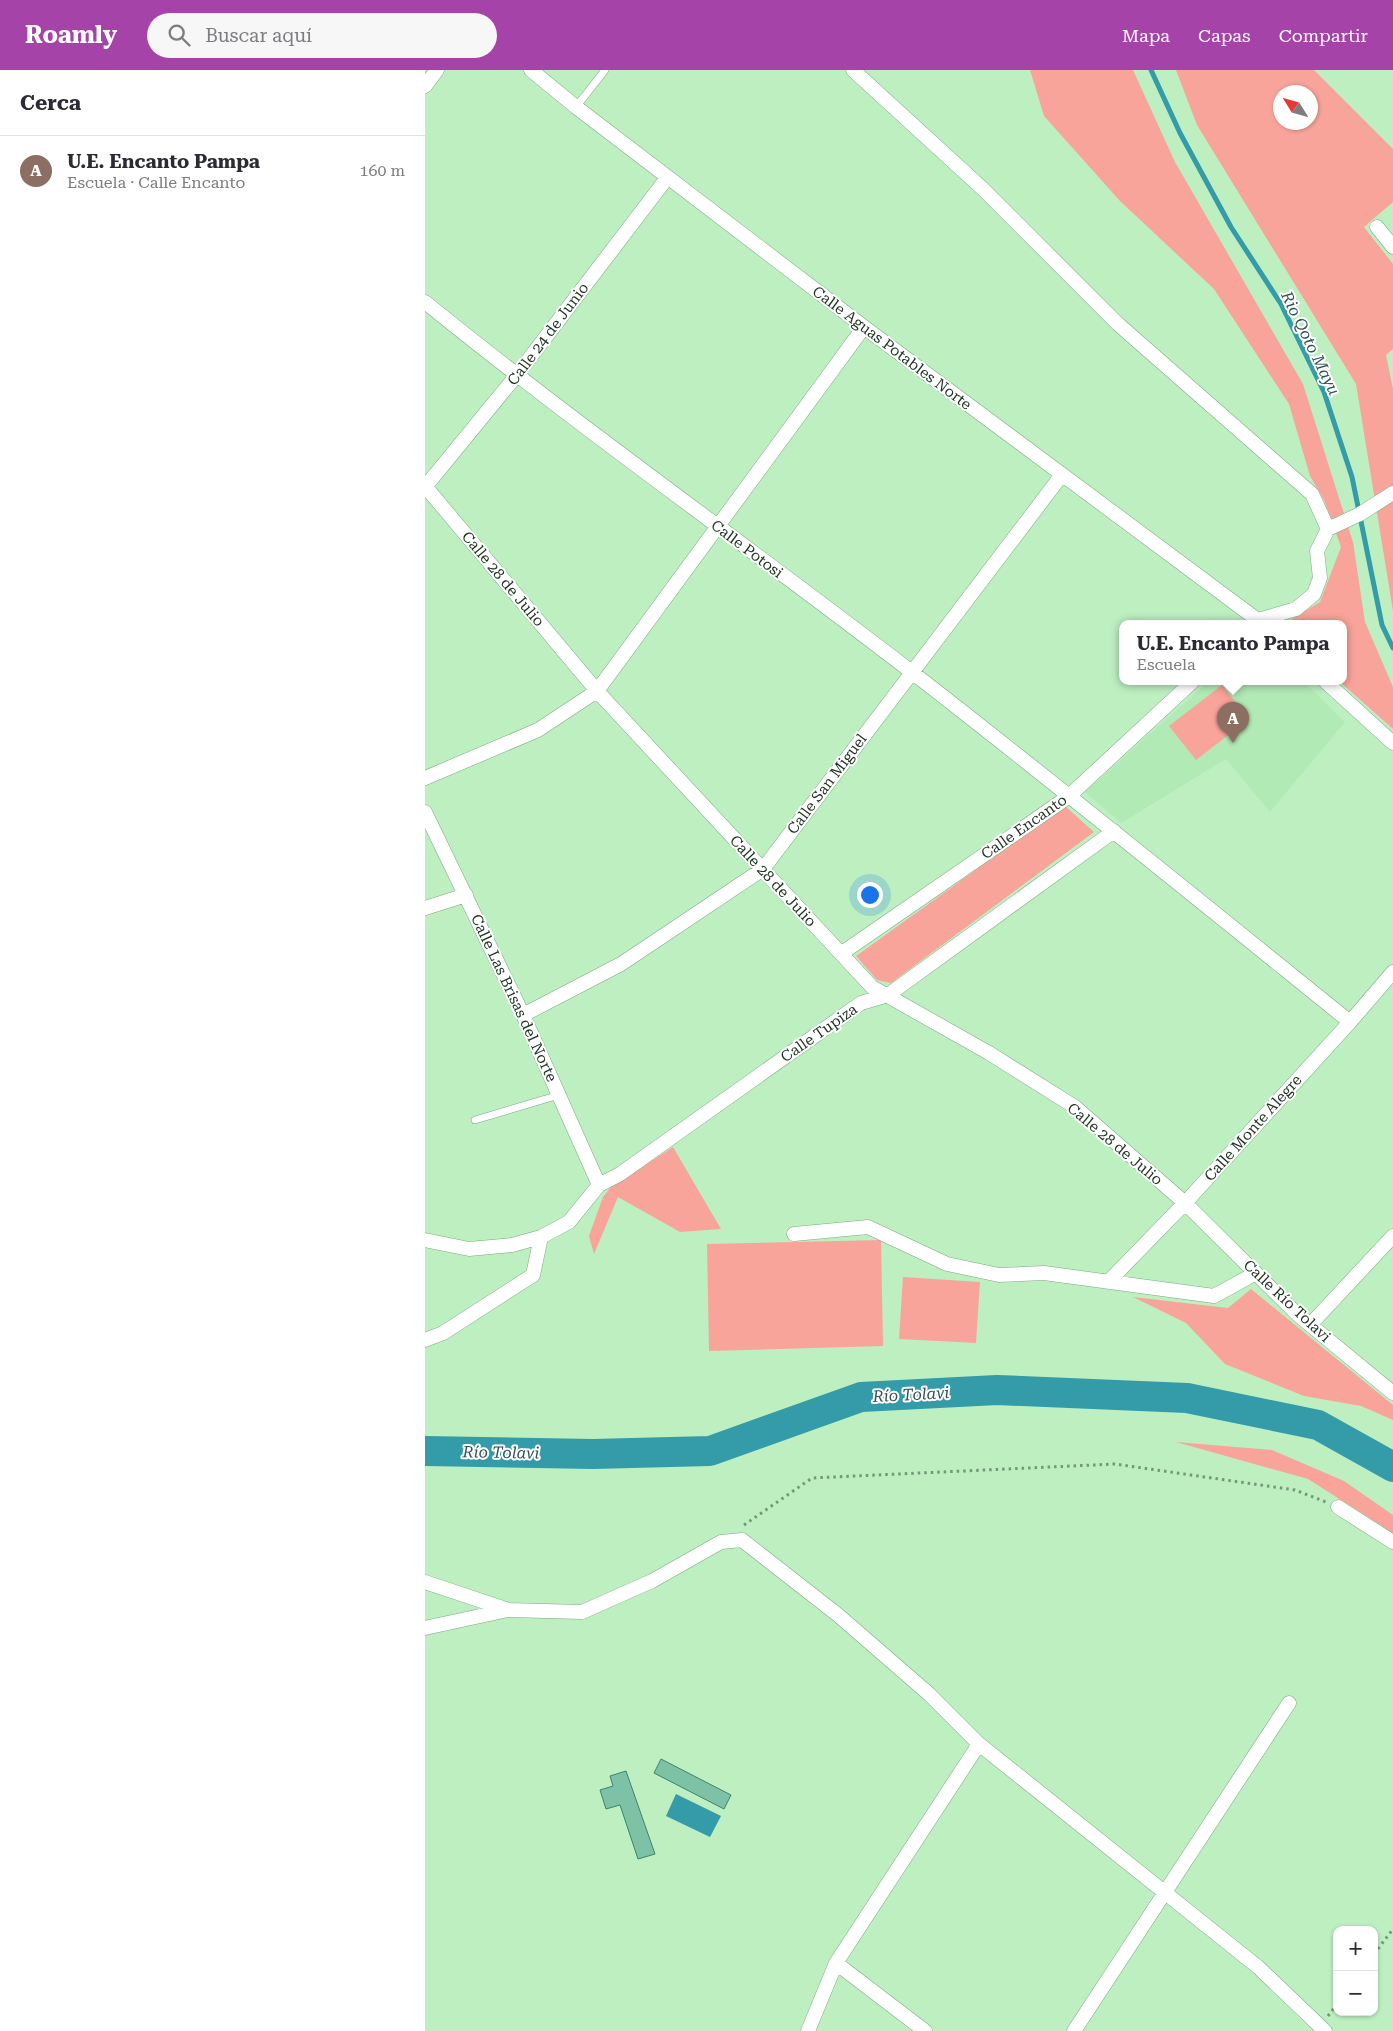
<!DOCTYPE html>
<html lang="es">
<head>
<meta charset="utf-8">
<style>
	:root { --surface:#fff; --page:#f7f7f7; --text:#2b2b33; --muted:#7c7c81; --line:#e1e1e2; --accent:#a643a9 }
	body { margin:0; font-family:"Roboto Serif",serif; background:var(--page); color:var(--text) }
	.controls { position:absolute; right:15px; bottom:15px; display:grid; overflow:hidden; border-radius:10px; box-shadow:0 1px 4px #0004 }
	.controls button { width:45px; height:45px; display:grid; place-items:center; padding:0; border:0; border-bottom:1px solid var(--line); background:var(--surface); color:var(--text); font:25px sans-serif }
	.compass { position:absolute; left:848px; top:15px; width:45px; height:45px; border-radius:50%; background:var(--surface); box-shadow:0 1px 4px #0004; rotate:307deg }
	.you { position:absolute; left:444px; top:824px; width:18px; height:18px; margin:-12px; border:4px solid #fff; border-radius:50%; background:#1a73e8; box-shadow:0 0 0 8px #1a73e833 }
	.badge { display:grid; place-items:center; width:32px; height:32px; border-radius:50%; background:var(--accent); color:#fff; font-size:16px; font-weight:700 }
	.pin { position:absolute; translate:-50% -41px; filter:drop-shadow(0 1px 2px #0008) }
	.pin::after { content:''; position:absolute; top:26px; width:18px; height:15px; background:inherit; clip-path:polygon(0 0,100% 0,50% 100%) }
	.popup { position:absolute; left:694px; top:550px; width:228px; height:65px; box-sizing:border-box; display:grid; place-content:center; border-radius:10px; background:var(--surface); filter:drop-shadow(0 1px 4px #0005); font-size:16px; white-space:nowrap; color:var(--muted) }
	.popup b { font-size:19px; color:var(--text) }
	.popup::after { content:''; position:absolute; left:50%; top:100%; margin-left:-10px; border:10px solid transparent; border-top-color:var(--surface) }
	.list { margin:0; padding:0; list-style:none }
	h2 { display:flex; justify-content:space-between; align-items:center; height:65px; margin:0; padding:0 20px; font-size:21px }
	h2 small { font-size:16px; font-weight:400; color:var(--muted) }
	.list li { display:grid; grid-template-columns:32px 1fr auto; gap:15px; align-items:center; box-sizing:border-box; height:70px; padding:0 20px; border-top:1px solid var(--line) }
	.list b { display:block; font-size:19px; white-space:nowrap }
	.list p { margin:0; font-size:16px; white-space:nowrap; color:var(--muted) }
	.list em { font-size:16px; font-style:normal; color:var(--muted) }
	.icon { flex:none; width:28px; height:28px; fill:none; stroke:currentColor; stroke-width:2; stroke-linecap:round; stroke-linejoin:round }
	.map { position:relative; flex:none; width:968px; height:1961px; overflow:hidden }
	header { display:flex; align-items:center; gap:30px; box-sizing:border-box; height:70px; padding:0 25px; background:var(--accent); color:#fff }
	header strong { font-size:24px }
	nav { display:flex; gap:28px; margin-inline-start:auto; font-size:18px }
	.search { width:350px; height:45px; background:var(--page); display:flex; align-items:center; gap:12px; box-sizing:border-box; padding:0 18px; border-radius:28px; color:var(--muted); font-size:19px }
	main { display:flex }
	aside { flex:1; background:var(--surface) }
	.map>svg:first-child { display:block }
	.built { fill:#b1eab5 }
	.green { fill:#f9a49a; fill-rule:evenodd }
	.water { fill:#349ba8 }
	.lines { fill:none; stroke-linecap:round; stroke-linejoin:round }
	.stream { stroke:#349ba8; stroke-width:5 }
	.river { stroke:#349ba8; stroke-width:30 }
	.building { fill:#7dc2a6; stroke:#3f836a }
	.service-casing { stroke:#7bab7f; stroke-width:8 }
	.minor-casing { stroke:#7bab7f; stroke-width:15 }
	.path { stroke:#749877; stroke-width:3; stroke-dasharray:2.5 4; stroke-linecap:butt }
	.service { stroke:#fff; stroke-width:7 }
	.minor { stroke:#fff; stroke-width:14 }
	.labels { text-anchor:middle; stroke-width:4; stroke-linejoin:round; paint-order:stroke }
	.street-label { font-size:15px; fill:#1e3220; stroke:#fff }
	.water-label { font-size:16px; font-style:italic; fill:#335256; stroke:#fff }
</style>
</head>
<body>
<header>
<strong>Roamly</strong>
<div class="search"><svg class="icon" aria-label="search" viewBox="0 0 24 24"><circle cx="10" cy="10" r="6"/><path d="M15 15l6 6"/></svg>Buscar aquí</div>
<nav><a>Mapa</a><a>Capas</a><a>Compartir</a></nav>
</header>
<main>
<aside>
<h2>Cerca<small></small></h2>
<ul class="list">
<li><span class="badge" style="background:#8d6e63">A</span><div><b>U.E. Encanto Pampa</b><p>Escuela · Calle Encanto</p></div><em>160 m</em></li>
</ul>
</aside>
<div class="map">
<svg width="968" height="1961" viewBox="0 0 968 1961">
	<rect width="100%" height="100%" fill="#bdefc1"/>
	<!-- built -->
	<path class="built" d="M783,612H879L920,652L845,742L801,689L696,753L660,722Z"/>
	<!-- green -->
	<path class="green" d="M605,0H708L750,92L878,314L928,472L940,552L968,617V659L915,612H918V554H859L895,532L916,477L899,430L885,406L864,334L789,219L695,131L619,46Z
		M751,0H889L968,79V132L939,157L968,194V279L961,285L968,319V541L931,314L772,55ZM856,22H886V52H856Z
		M797,615L824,649L771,690L744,656Z
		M640,736L669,762L466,913L452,910L431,886Z
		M248,1077L296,1159L255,1162L193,1127L169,1184L164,1166L178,1127L185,1118Z
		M456,1170L458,1276L284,1281L282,1174Z
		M478,1207L555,1212L551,1273L474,1269Z
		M826,1219L968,1335V1350L936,1336L879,1326L800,1294L761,1253L708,1227L803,1238Z
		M751,1372L847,1380L919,1411L968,1445V1463L883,1409Z"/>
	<!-- water -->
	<path class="water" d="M251,1724L296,1746L285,1767L241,1746Z"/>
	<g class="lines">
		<!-- stream -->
		<path class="stream" d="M726,0L755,63L806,157L856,234L899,322L927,407L957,555L968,578"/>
		<!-- river -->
		<path class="river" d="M0,1381L168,1384L285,1381L436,1327L572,1320L762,1328L893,1355L968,1397"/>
	</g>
	<!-- building -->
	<path class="building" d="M236,1689L306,1725L299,1739L229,1703Z
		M201,1701L230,1784L213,1789L195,1735L181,1739L175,1720L188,1716L185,1706Z"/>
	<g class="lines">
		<!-- service casing -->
		<g class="service-casing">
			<path id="service" d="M151,37L180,0
				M50,1050L134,1025"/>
		</g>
		<!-- minor casing -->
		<g class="minor-casing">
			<path id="minor" d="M106,0L151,37L439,257L838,554
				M428,0L558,119L693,254L887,424L903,459
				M0,16L12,0
				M952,157L968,177
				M0,232C159,361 326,478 488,603C635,717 780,835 925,952
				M0,416L172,621L447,917L564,983L650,1037L760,1133L872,1244L968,1323
				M0,417L91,306L242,108
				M829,554L833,550L871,539L889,524L895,508L892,481L903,459L935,444L968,423
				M901,612L968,673
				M0,708L113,660L172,621L439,257
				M0,742L98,945L174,1115
				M0,838L41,825
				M417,883L643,727L767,612
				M98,945L196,894L338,799L636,406
				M369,1164L443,1157L522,1194L574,1205L619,1203L789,1226L831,1203
				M0,1170L44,1179L87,1175L116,1167L144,1152L174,1115L195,1104L436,933L463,925L689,761
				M684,1211L760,1133L925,952L968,902
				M885,1255L968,1166
				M0,1270L18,1263L108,1205L116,1167
				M913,1437L968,1472
				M0,1512L84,1540L157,1542L227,1511L296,1472L317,1470L413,1545L504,1624L554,1674L833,1897L900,1961
				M0,1558L83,1540
				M411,1893L500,1961
				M383,1961L411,1893L554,1674
				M649,1961L864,1633"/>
		</g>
		<!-- path -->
		<path class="path" d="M319,1455L387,1408L690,1394L870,1420L901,1432
			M949,1884L968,1859
			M903,1946L912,1934"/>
		<!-- service -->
		<use href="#service" class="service"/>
		<!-- minor -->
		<use href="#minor" class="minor"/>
	</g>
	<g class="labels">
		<!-- street labels -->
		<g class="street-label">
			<text transform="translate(123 264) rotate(-53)" y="5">Calle 24 de Junio</text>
			<text transform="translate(467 278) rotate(37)" y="5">Calle Aguas Potables Norte</text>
			<text transform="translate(322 479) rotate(37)" y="5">Calle Potosi</text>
			<text transform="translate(78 509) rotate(50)" y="5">Calle 28 de Julio</text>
			<text transform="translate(402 714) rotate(-53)" y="5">Calle San Miguel</text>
			<text transform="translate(599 757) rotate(-35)" y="5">Calle Encanto</text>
			<text transform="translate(348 811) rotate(47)" y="5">Calle 28 de Julio</text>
			<text transform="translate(89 928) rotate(65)" y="5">Calle Las Brisas del Norte</text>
			<text transform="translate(394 963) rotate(-35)" y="5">Calle Tupiza</text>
			<text transform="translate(828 1058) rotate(-48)" y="5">Calle Monte Alegre</text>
			<text transform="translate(690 1074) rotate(40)" y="5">Calle 28 de Julio</text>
			<text transform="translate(862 1231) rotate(43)" y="5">Calle Río Tolavi</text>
		</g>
		<!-- water labels -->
		<g class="water-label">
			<text transform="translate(886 273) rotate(64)" y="6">Rio Qoto Mayu</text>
			<text transform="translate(486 1324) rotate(-3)" y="6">Río Tolavi</text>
			<text transform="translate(76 1382) rotate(1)" y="6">Río Tolavi</text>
		</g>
	</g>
</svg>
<div class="controls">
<button>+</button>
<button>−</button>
</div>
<svg class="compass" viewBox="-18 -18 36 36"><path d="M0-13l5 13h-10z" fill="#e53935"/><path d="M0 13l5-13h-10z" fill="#7c7c81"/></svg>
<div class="you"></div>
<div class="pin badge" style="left:808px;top:673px;background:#8d6e63">A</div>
<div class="popup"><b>U.E. Encanto Pampa</b>Escuela</div>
</div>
</main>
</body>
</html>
